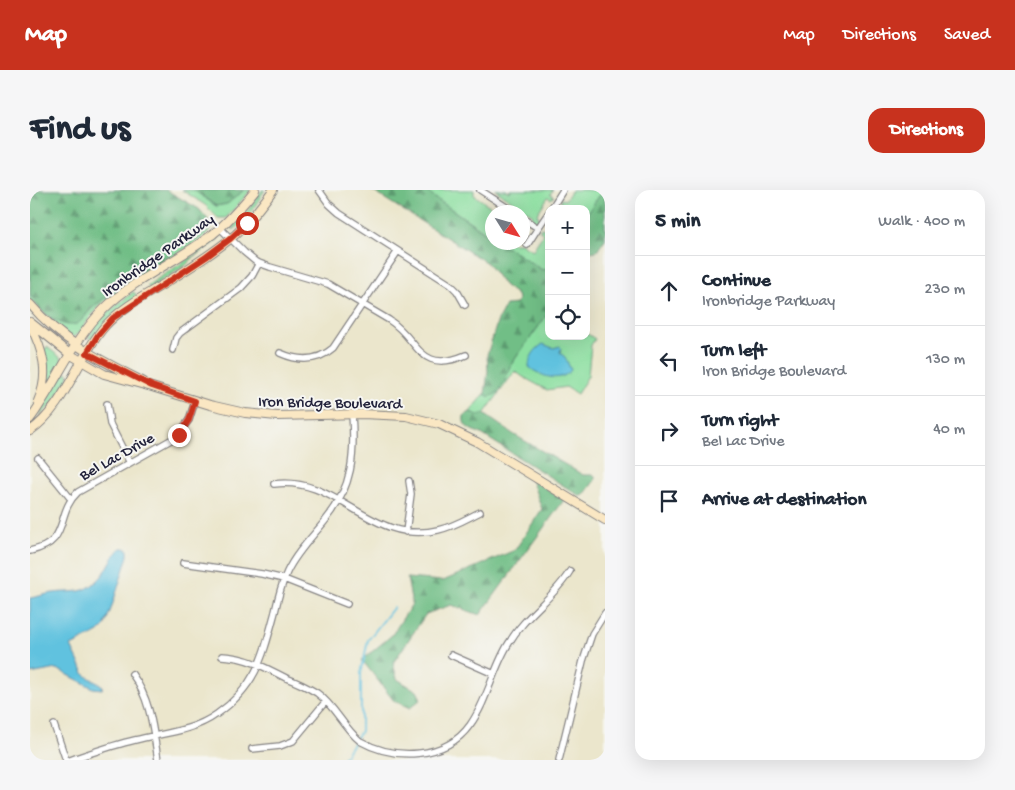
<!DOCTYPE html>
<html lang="en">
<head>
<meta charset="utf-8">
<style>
	:root { --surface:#fff; --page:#f6f6f7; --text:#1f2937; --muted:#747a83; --line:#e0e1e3; --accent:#c8321e }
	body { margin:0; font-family:"Gochi Hand",sans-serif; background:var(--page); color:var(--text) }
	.controls { position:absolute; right:15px; top:15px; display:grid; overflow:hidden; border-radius:10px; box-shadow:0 5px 20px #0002 }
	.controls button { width:45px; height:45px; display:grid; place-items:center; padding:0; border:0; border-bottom:1px solid var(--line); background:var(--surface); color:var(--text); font:25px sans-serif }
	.compass { position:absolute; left:455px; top:15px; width:45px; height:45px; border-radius:50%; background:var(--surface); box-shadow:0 5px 20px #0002; rotate:127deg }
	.stop { position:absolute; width:15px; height:15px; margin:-11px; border:4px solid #c8321e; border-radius:50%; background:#fff }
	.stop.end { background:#c8321e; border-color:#fff; box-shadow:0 1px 5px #0008 }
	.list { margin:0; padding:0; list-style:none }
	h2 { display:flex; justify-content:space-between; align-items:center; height:65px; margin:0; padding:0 20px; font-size:21px }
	h2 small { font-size:16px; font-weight:400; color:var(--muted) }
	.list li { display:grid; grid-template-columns:32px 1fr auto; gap:15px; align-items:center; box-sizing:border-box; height:70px; padding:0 20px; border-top:1px solid var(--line) }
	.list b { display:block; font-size:19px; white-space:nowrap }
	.list p { margin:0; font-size:16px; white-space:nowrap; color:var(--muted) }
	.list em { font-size:16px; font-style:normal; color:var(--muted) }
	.icon { flex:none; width:28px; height:28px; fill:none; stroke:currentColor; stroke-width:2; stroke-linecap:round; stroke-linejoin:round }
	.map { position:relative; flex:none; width:575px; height:570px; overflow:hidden; border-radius:15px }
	header { display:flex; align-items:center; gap:30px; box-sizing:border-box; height:70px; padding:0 25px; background:var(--accent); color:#fff }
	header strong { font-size:24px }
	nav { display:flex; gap:28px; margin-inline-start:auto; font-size:18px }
	.intro { display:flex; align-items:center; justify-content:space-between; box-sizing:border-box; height:120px; padding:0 30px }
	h1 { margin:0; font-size:35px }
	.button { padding:12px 22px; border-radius:15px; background:var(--accent); color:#fff; font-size:18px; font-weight:700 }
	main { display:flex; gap:30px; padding:0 30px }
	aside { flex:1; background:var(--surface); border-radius:15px; box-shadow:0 5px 20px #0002 }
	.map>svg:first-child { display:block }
	.grass { fill:#8cdfa0; stroke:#57806e }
	.forest { fill:url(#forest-firs); stroke:#4a7060 }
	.water { fill:#61c2df; stroke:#42728d }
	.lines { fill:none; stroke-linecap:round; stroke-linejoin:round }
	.stream { stroke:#61c2df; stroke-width:2 }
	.street-casing { stroke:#868484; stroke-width:8 }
	.secondary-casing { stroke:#868484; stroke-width:10 }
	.street { stroke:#fff; stroke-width:5.5 }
	.secondary { stroke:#fae7c3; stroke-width:8 }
	.route { stroke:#c8321e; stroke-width:6 }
	.labels { text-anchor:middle; stroke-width:4; stroke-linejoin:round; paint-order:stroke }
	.street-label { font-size:16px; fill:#22223b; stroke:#f6f6f2 }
</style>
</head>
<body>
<header>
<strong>Map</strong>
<nav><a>Map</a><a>Directions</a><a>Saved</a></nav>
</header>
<div class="intro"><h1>Find us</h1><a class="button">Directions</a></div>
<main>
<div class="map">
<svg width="575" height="570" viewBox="0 0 575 570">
	<defs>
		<pattern id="forest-firs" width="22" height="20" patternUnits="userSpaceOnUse" patternTransform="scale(1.25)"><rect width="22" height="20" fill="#71be86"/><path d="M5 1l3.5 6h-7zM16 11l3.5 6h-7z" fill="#5c9a6f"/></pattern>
	</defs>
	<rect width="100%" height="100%" fill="#f6f6f2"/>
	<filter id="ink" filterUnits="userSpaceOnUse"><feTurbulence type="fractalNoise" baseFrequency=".02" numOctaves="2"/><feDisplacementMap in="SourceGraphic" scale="10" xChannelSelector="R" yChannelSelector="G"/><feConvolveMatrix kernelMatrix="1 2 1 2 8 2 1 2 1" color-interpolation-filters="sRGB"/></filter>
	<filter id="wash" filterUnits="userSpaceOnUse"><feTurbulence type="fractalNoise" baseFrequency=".0096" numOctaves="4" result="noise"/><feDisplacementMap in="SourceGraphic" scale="20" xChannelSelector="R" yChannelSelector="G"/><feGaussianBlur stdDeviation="1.12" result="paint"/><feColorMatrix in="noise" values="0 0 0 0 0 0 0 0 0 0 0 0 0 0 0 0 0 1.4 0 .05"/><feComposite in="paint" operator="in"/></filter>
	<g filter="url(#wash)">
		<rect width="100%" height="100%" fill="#ebe6cc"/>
		<!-- grass -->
		<path class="grass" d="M152,0H164L186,16L197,14L214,0H221L196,28H188L175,15Z
			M232,0H235C225,14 219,31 203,40V36L219,19Z
			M396,0H444V5L467,21L471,17L475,21L462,22V47L402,6Z
			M465,0H476L479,2L480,0H523L520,4L524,7L521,9L518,7L507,24L510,29L504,32L501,29L503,25Z
			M542,0H573L556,25V19H530L533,14L530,12L531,9L535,10Z
			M180,34L179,41L175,46L81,106L67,118L48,144L43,147L37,145L0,110V104L13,122L53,129C68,107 93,101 104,79L115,82L135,68L141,62L148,50L174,43Z
			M519,36V79L512,80L471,53H492L493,55L503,60L513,44L510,41V39L512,38L516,40Z
			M185,47H188L187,50L165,66L156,75L120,98L118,97V95L166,64L174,55Z
			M103,102L106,104V107L61,149L58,148L65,136L77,123Z
			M519,122V146H556V143L565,149L561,155L558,186L547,204L536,197L517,200L493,187L485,181L454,224L448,225L440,222L455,204L460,207L476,189L480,176Z
			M17,157L30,167L33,171L20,197L17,195L18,179L14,159Z
			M34,182L38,183L39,187L22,214L10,226L17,209Z"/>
		<!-- forest -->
		<path class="forest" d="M0,0H136L169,19L179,31L180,34L174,43L158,53L148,50L141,62L135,68L115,82L104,80L94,94L61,118L53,129L47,134L36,135L22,129L13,122L0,104Z
			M164,0H214L197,14L186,16Z
			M341,0H396L402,6L462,47V52L471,53L512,80L519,79V122L480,176L476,189L467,203L460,207L455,204L458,181L457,165L468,130L476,115L486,114L488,109L487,105L474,95L457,73Z
			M573,0H575V49L567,61L560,62L556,67V25Z
			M440,222L448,225L454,224L483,244L553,285H563L565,287V290L554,305L550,306L450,243C441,240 432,237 434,226Z
			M501,289L534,310L450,425L421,415L396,424L363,473L367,489L387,501L391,509L380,518L364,511L332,470L362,445L382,414L377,388L413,391L485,360L512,319Z"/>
		<!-- water -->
		<path class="water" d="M513,154L523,158L530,156L531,159L530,163L535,167L541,180C530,194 510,186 499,177C499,167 505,159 513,154Z
			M91,358H95L98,360V366L81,419L74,437L69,442L41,456L55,485L73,496L72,499L63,498L27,479L0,484V408C8,407 15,404 23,403C46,400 54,406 72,386C78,379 85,361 91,358Z"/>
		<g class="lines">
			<!-- stream -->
			<path class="stream" d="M312,570L331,541V484L338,450L364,417"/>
		</g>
	</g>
	<g filter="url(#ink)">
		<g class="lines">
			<!-- street casing -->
			<g class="street-casing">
				<path id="street" d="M289,0L299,14L309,23L421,95L427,101L435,115
					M450,0L484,22
					M521,19L533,0
					M492,28L508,38L519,22
					M190,38L214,62L226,72L240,77L298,94L359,130C390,150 388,185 436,165
					M497,55L508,38
					M143,160L146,148L150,143L211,98L222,86L229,73
					M250,163C268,171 287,172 303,158L368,61
					M77,214L80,234L100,273
					M8,268L41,309
					M244,294C308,285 341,356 408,340C423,337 436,329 450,322
					M376,342L381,304L379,291
					M0,361C42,352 24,324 48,302L146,247L159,230L165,211
					M153,373L232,384L254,389L317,414
					M421,465L464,484
					M192,466C216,467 235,477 256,488C267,492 277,497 287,503C305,516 313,537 330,551C364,570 415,570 440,535C458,510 463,478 479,453C495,425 524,408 540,381
					M102,484C121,510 123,539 128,570
					M24,535L36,570
					M222,559L250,556L263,551L296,511
					M40,570C61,563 83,555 105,550C133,543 162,542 187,524C227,496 233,466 245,422C248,408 251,395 257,382C266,363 282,347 295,331C323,297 325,265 322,224
					M529,570L553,471L562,444L575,423"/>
			</g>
			<!-- secondary casing -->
			<g class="secondary-casing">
				<path id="secondary" d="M0,114C32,152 70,170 114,192
					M0,132L41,165L74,184L122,197L180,215L215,223L247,226L332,224L376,226L409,234L447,252L575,330
					M0,135C13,160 20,184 8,211
					M0,229C25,195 44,148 74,119C105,88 148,71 183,44C199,31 212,16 225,0
					M0,241C36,216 47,168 75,136C92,117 116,105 137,92C161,77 185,62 206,44C220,31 232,15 243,0"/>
			</g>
			<!-- street -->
			<use href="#street" class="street"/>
			<!-- secondary -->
			<use href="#secondary" class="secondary"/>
		</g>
	</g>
	<g class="lines" filter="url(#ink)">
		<!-- route -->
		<path class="route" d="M149,245L159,230L165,211L122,196L57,163L68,145L83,128L176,67L200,49L217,33"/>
	</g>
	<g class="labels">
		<!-- street labels -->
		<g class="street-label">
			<text transform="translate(127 64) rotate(-35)" y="6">Ironbridge Parkway</text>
			<text transform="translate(300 211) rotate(1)" y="6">Iron Bridge Boulevard</text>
			<text transform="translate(86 265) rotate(-29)" y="6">Bel Lac Drive</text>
		</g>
	</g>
</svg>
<div class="controls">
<button>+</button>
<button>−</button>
<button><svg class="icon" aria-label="locate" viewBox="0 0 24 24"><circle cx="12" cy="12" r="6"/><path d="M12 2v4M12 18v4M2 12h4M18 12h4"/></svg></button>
</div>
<svg class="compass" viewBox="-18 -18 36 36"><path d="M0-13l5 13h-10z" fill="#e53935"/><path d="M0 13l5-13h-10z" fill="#747a83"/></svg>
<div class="stop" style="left:217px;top:33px"></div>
<div class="stop end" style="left:149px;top:245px"></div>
</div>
<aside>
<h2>5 min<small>Walk · 400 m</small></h2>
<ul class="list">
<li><svg class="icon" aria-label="ahead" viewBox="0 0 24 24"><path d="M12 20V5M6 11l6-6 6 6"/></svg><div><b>Continue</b><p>Ironbridge Parkway</p></div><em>230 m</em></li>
<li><svg class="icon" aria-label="left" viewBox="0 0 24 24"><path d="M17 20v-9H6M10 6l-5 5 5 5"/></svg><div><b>Turn left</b><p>Iron Bridge Boulevard</p></div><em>130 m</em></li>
<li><svg class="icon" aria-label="right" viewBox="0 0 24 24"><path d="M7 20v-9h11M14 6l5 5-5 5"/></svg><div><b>Turn right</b><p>Bel Lac Drive</p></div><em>40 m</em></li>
<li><svg class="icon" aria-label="arrive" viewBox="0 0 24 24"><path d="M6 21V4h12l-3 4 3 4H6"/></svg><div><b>Arrive at destination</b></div></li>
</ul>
</aside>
</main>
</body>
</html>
